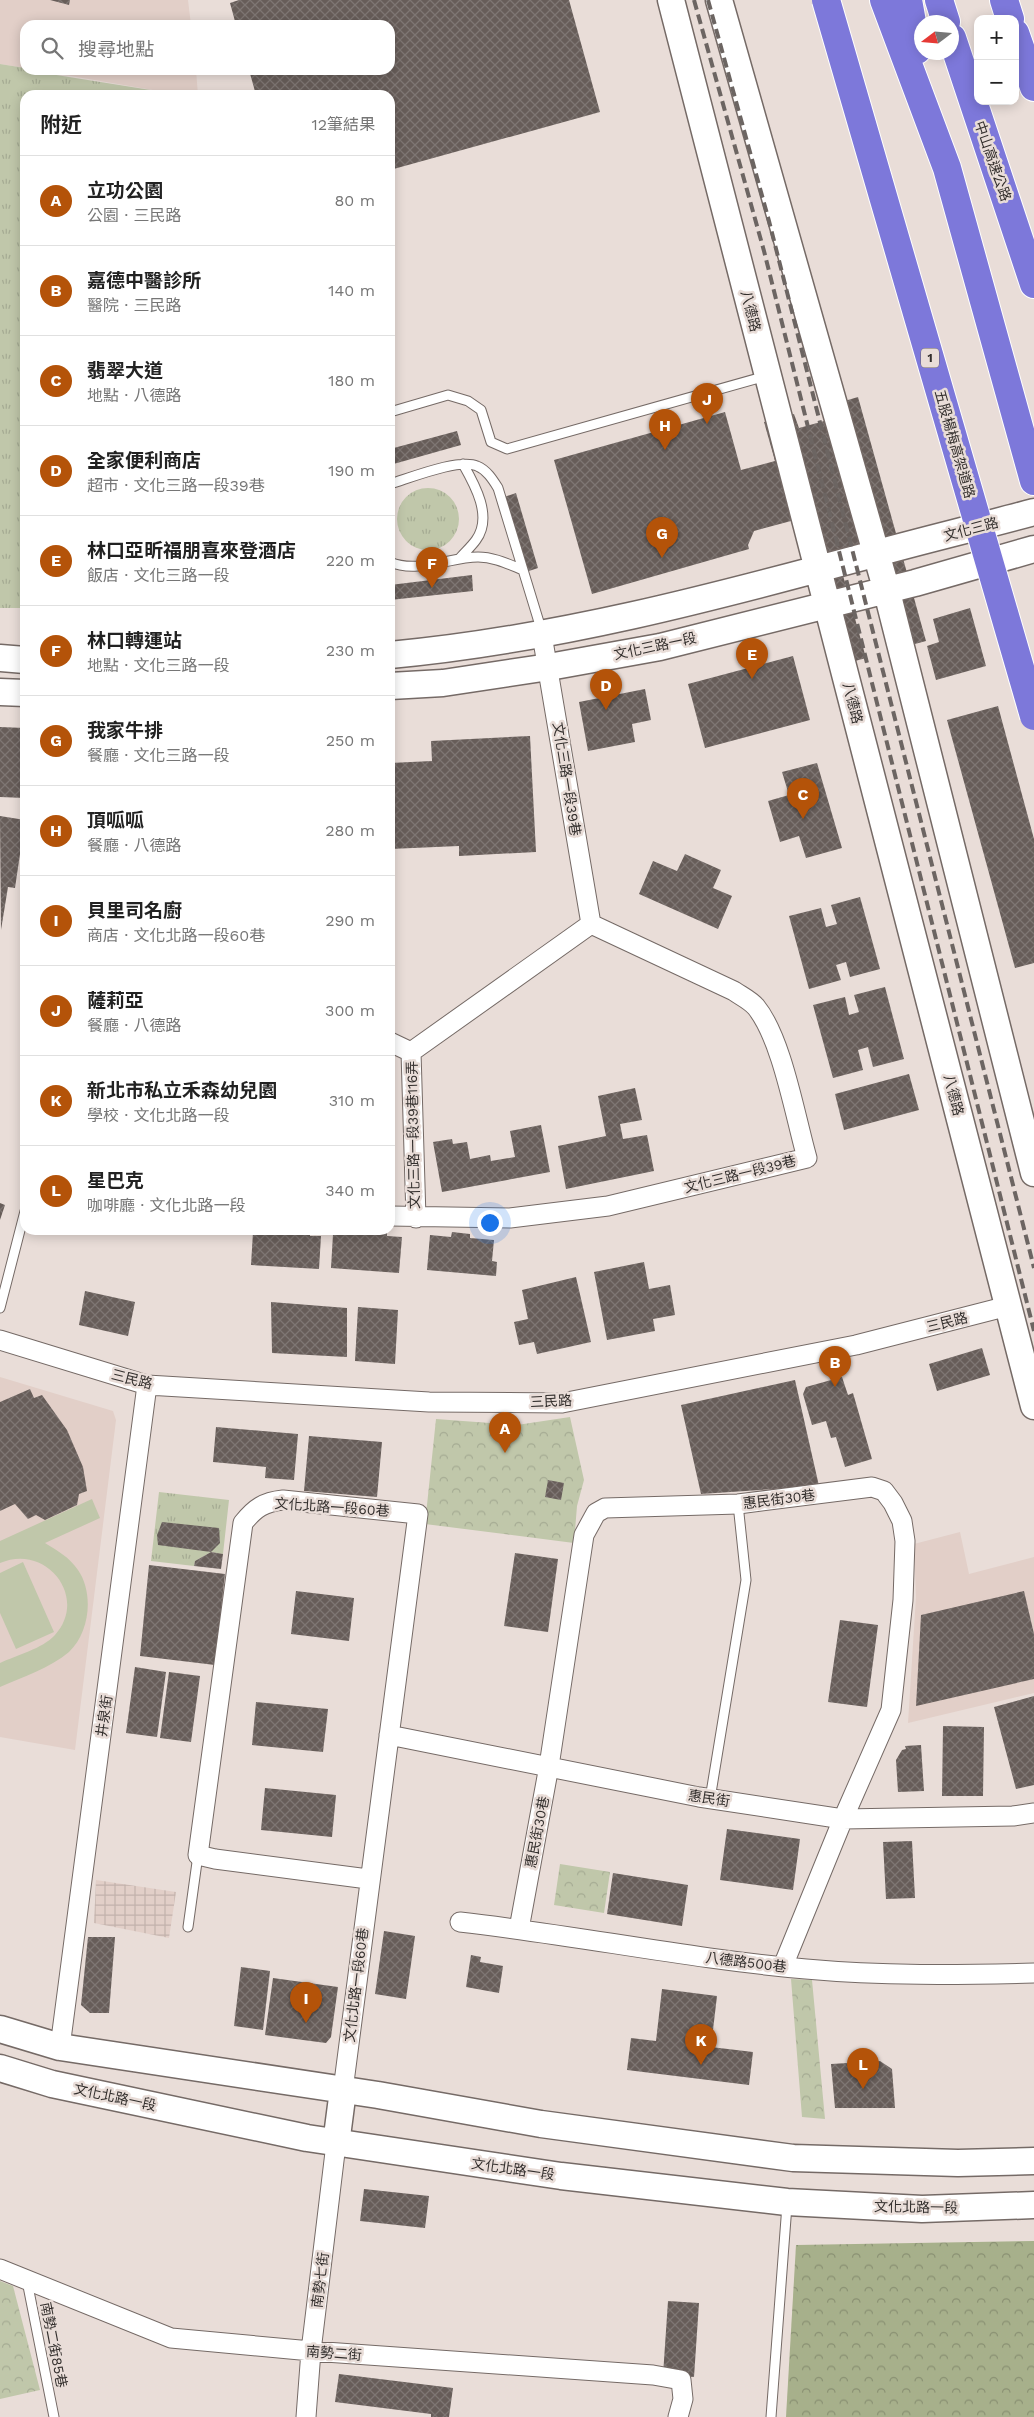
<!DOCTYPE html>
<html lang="zh-TW">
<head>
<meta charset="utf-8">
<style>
	:root { --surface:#fff; --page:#f6f6f6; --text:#222; --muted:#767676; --line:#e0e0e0; --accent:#b45309 }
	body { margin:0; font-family:"Work Sans","Noto Sans TC",sans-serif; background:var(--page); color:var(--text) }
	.controls { position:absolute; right:15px; top:15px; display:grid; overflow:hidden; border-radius:10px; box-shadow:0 2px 12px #0003 }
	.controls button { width:45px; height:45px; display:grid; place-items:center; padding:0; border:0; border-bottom:1px solid var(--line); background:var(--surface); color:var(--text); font:25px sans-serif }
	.compass { position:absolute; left:914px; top:15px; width:45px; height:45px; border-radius:50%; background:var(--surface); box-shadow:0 2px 12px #0003; rotate:254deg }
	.you { position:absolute; left:489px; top:1222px; width:18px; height:18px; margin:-12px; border:4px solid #fff; border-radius:50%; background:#1a73e8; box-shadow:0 0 0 8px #1a73e833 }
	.badge { display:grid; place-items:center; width:32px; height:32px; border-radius:50%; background:var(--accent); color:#fff; font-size:16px; font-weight:700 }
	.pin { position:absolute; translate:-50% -41px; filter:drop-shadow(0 1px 2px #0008) }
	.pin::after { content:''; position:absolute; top:26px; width:18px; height:15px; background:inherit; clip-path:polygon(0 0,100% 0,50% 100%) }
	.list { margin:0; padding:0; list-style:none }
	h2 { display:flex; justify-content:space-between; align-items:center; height:65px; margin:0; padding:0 20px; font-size:21px }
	h2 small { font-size:16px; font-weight:400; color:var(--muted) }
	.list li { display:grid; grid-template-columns:32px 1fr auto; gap:15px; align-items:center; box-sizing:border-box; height:90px; padding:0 20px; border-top:1px solid var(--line) }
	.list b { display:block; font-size:19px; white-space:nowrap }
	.list p { margin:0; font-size:16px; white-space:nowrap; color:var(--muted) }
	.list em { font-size:16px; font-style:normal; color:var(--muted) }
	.icon { flex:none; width:28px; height:28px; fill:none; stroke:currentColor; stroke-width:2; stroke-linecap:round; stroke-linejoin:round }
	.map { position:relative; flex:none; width:1034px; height:2417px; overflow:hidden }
	.search { position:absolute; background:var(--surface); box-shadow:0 2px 12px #0003; left:20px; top:20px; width:375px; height:55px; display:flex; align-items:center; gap:12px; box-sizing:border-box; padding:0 18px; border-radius:15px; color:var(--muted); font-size:19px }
	.panel { position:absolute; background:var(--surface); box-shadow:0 2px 12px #0003; left:20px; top:90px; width:375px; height:1145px; border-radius:15px }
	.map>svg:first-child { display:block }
	.built { fill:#e2cfc8 }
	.industrial { fill:url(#industrial-grid) }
	.grass { fill:url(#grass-tufts) }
	.forest { fill:url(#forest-crowns) }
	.park { fill:url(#park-crowns) }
	.pitch { fill:#c0c7aa }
	.building { fill:url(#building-cross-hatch) }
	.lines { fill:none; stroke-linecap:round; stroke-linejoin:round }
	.lane-casing { stroke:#756a66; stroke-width:11 }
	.street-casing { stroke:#756a66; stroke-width:21 }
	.secondary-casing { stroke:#756a66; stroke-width:29 }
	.highway-casing { stroke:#fff; stroke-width:30 }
	.lane { stroke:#fff; stroke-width:9 }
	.street { stroke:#fff; stroke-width:19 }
	.secondary { stroke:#fff; stroke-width:26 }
	.highway { stroke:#7d78da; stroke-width:28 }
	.rail { stroke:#6c6562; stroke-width:4; stroke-dasharray:10 5; stroke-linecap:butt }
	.highway-bridge-casing { stroke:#fff; stroke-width:30; stroke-linecap:butt }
	.highway-bridge { stroke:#7d78da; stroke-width:28 }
	.labels { text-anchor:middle; stroke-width:5; stroke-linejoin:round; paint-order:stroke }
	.shield { fill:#e9ddd8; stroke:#6a6360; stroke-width:1 }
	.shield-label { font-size:12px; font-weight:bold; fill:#332f2d }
	.street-label { font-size:14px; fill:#332f2d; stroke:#e9ddd8 }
</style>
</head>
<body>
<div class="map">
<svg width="1034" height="2417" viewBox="0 0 1034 2417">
	<defs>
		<pattern id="industrial-grid" width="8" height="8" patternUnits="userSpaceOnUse" patternTransform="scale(1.25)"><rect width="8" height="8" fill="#e2cfc8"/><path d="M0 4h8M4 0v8" fill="none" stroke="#c2b2ac"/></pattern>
		<pattern id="grass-tufts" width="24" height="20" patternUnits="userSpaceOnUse" patternTransform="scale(1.25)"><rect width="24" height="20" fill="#c0c7aa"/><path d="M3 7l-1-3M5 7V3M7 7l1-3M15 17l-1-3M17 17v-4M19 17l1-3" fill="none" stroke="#a5ab93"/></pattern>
		<pattern id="forest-crowns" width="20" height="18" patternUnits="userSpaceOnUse" patternTransform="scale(1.25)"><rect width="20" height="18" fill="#a7b08b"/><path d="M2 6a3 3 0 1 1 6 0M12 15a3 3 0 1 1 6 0" fill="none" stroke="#899072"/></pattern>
		<pattern id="park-crowns" width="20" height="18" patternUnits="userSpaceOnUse" patternTransform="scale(1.25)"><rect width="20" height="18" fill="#c0c7aa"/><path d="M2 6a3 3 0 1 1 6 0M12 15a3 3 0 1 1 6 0" fill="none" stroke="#a5ab93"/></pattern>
		<pattern id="building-cross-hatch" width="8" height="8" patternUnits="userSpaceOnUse" patternTransform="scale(1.25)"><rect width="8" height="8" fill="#675d59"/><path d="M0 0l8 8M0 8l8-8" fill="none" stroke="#7e7673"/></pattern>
	</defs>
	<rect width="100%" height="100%" fill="#e9ddd8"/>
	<!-- built -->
	<path class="built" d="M0,0H188L191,25H25V68L0,64Z
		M36,70H196L198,95H182Z
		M0,1377L113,1411L116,1420L75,1750L0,1737Z
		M960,1532L969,1574L1034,1557V1693L908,1723L916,1597L914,1544Z"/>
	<!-- industrial -->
	<path class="industrial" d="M96,1880L176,1892L169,1938L94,1923Z"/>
	<!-- grass -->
	<path class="grass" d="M0,64L25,68V70L182,95H25V608H0Z
		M397 519a31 31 0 1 1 62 0a31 31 0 1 1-62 0Z
		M159,1492L229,1500L223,1554L211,1552L195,1561L194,1566L151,1561Z"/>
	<!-- forest -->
	<path class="forest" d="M1034,2241V2417H786L796,2245Z"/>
	<!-- park -->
	<path class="park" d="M570,1417L584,1480L577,1506L574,1543L425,1524L436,1419L517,1425Z
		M560,1864L610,1872L604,1913L554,1905Z
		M791,1979L812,1980L825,2119L802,2117Z
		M0,2281L13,2286L40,2390L0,2399Z"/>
	<!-- pitch -->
	<path class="pitch" d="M92,1499L100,1518L45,1543C58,1551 69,1557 78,1570C94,1593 90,1632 69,1652C50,1668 23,1677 0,1687V1663C17,1655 42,1649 55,1635C89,1597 46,1543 0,1563V1541Z
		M23,1562L54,1632L16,1649L0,1613V1573Z"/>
	<!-- building -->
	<path class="building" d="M50,0H70L69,5Z
		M239,0H569L600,112L390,170V95H256L249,70H390V25H236L230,3Z
		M858,397L926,641L893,650L869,564L842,572L866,658L833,667L791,521L754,531L748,545L749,549L592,594L554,460L725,412L741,470L775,461L764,422L794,414L799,428L835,418L831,405Z
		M457,431L461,445L390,465V449Z
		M516,493L538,568L526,572L504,497Z
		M472,575L473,591L390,600V585Z
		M970,608L986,666L936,680L927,646L939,642L933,619Z
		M793,656L810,720L705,748L688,684Z
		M645,689L651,720L632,724L635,742L588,751L579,702Z
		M998,706L1034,839V963L1015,968L947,720Z
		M0,727L25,728V798L0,797Z
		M530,736L536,852L459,856V846L390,849V763L432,761L431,741Z
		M817,763L842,848L806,858L799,836L780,842L768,801L789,795L782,772Z
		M0,816L25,820L15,888L8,887L1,930Z
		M685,854L721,870L713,888L732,896L718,929L639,894L653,861L677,871Z
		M860,897L880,969L850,977L846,962L836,965L841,980L809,989L789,916L821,908L826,927L837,924L831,905Z
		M885,987L904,1059L873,1067L868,1047L858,1050L863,1070L833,1078L813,1005L845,997L849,1015L859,1012L854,995Z
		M909,1074L919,1110L844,1130L835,1094Z
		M390,1086L395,1105L391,1126H390Z
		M635,1088L642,1120L620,1124L623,1139L647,1135L654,1171L566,1189L558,1146L606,1136L598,1096Z
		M541,1125L550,1172L442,1192L433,1142L452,1139L453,1144L467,1142L470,1159L490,1155L491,1161L515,1157L510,1131Z
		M0,1203L5,1205L0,1220Z
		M266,1230H310V1236H321L319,1269L251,1265L253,1232H266Z
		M347,1230H387V1236L402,1237L399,1273L331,1268L333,1234H346Z
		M452,1232L470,1234V1238L494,1240L492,1261L497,1262L496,1276L427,1270L430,1235L451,1237Z
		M644,1262L649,1289L670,1285L675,1315L653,1319L655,1331L607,1340L594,1272Z
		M576,1277L591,1342L537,1354L534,1342L519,1345L514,1322L528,1319L522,1290Z
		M85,1291L135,1302L128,1336L79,1325Z
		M271,1302L347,1308V1357L272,1353Z
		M358,1307L398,1310L395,1364L355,1361Z
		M982,1348L990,1375L937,1391L929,1364Z
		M842,1377L848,1395L853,1393L872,1459L845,1467L836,1437L831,1438L826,1421L812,1425L803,1394L806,1387Z
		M795,1380L819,1486L701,1494L681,1405Z
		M30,1389L34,1398L42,1395L67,1430L83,1467L87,1491L79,1494L77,1505L45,1520L36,1515L28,1519L15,1504L0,1511V1402Z
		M216,1427L298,1434L294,1480L265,1478L266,1467L213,1462Z
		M309,1436L382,1442L377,1497L304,1491Z
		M548,1480L564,1483L561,1500L545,1497Z
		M162,1522L219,1528L220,1543L211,1552L158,1545L157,1535Z
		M211,1552L223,1554L221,1569L194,1566L195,1561Z
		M515,1553L558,1559L548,1632L504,1626Z
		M149,1565L225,1574L215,1665L140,1656Z
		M296,1591L354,1598L349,1641L291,1634Z
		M1024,1591L1034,1634V1679L916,1706L921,1615Z
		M840,1620L878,1625L867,1707L828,1702Z
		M135,1667L166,1672L157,1737L126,1733Z
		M169,1672L200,1676L191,1742L160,1738Z
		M1034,1696V1785L1016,1789L994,1707Z
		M256,1702L328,1709L323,1752L252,1745Z
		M943,1726L984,1727L983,1796H942Z
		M921,1745L924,1791L898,1792L896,1760L902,1750L906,1749L905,1746Z
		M265,1788L336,1795L332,1837L261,1830Z
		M727,1829L800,1839L793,1890L720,1880Z
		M912,1841L915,1898L886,1899L883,1842Z
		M613,1873L688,1885L682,1926L607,1914Z
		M384,1931L415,1936L406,1999L375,1994Z
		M88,1937H115L109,2013H90L81,2005Z
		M471,1955L481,1957L480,1962L503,1966L499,1993L466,1987Z
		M241,1967L270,1971L263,2030L234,2026Z
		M273,1978L338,1987L331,2037L326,2043L265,2035Z
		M662,1989L717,1996L711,2047L753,2052L749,2085L627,2070L631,2038L656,2041Z
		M880,2061L892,2069L895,2108H835L831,2064Z
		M364,2189L429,2196L425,2228L360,2221Z
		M668,2301L699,2303L694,2377L663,2375Z
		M339,2374L453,2388L449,2417H431V2414L335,2402Z"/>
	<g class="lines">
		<!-- lane casing -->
		<g class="lane-casing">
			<path id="lane" d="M390,412L448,395L468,401L481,410L491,442L507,449L766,376
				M390,484C410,478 459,458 477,466C487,470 493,480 498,488L542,632
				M460,558C465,552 471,547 476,540C493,517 475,485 463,464
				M390,562C417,574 451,557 478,557C494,557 508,564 523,570
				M0,1308L25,1211
				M710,1799L746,1580L738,1504
				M188,1927L198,1855
				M27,2281L54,2417
				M771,2417L787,2205"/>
		</g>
		<!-- street casing -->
		<g class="street-casing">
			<path id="street" d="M542,635L591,924
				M390,1042L411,1052L591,924L734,991C741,996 750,1000 756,1007C782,1039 795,1116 807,1158L608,1206L510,1218L390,1216
				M411,1052L416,1218
				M0,1340L147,1385L429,1402L562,1403L856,1345L1008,1306
				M389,1735L699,1797L843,1819L1013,1816L1034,1813
				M460,1922C576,1935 690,1959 806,1969C882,1976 958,1975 1034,1973
				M519,1929L549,1766L584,1535L596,1513L605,1508L738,1504L872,1487L884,1491L893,1503L902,1521L905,1541L903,1600L891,1710L843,1819L783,1966
				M60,2047L147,1385
				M343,2090L418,1514L283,1500C264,1502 255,1508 243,1523L198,1855L215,1859L368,1879
				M0,2269L171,2338L311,2351L653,2375L681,2380L683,2399L678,2417
				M306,2417L311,2351L336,2144"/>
		</g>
		<!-- secondary casing -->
		<g class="secondary-casing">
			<path id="secondary" d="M671,0L1034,1406
				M719,0L886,588L1034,1173
				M390,655C553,640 712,598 870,555C924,540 979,527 1034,512
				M0,658L25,660
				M390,686L443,683L549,667L660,647L915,583L1034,549
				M0,692L25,693
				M0,2029L60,2047L378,2095L541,2124L793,2158L958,2163L1034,2161
				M0,2068L52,2084L307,2138L561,2176L787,2202L922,2209L1034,2205
				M336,2144L343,2090"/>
		</g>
		<!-- highway casing -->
		<g class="highway-casing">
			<path id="highway" d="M884,0L947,168L1034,481
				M908,0L917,50
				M939,0L946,22
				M1004,0L1010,19
				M1015,33L1034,87
				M952,38L1034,284"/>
		</g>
		<!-- lane -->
		<use href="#lane" class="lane"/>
		<!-- street -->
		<use href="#street" class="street"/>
		<!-- secondary -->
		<use href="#secondary" class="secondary"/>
		<!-- highway -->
		<use href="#highway" class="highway"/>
		<!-- rail -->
		<path class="rail" d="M694,0L764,251L1034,1331
			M708,0L769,221L1034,1268"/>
		<!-- highway-bridge casing -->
		<g class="highway-bridge-casing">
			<path id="highway-bridge" d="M826,0L1034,716"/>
		</g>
		<!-- highway-bridge -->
		<use href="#highway-bridge" class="highway-bridge"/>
	</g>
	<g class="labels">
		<!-- shield labels -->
		<rect class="shield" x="921" y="348.5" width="18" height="19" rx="4"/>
		<g class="shield-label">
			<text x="930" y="362">1</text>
		</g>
		<!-- street labels -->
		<g class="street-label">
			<text transform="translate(993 161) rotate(71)" y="5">中山高速公路</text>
			<text transform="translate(751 311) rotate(76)" y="5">八德路</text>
			<text transform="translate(955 444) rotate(74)" y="5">五股楊梅高架道路</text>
			<text transform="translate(971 529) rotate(-15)" y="5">文化三路</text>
			<text transform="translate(655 646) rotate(-12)" y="5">文化三路一段</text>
			<text transform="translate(853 703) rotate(76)" y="5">八德路</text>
			<text transform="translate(567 779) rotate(81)" y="5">文化三路一段39巷</text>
			<text transform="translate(954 1095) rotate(76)" y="5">八德路</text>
			<text transform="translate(413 1135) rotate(-91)" y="5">文化三路一段39巷116弄</text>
			<text transform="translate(740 1174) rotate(-14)" y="5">文化三路一段39巷</text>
			<text transform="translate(947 1322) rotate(-14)" y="5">三民路</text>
			<text transform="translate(132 1379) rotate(14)" y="5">三民路</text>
			<text transform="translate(551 1401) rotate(-3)" y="5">三民路</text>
			<text transform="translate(779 1499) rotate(-7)" y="5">惠民街30巷</text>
			<text transform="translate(332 1507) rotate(4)" y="5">文化北路一段60巷</text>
			<text transform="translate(104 1716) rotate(-82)" y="5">井泉街</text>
			<text transform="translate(709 1798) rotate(9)" y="5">惠民街</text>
			<text transform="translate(537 1832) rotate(-79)" y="5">惠民街30巷</text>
			<text transform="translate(746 1962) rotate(7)" y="5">八德路500巷</text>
			<text transform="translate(356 1985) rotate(-83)" y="5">文化北路一段60巷</text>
			<text transform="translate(115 2097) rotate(12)" y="5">文化北路一段</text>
			<text transform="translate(513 2169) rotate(8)" y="5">文化北路一段</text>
			<text transform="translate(916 2207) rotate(1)" y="5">文化北路一段</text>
			<text transform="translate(320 2280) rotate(-83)" y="5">南勢七街</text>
			<text transform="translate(54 2345) rotate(79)" y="5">南勢二街85巷</text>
			<text transform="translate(334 2353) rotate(4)" y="5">南勢二街</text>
		</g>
	</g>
</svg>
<div class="controls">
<button>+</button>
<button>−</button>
</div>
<svg class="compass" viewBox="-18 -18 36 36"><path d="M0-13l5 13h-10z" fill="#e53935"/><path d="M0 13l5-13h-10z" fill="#767676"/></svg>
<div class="you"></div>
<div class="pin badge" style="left:505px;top:1453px">A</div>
<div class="pin badge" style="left:835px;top:1387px">B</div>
<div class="pin badge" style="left:803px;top:819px">C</div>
<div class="pin badge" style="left:606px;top:710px">D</div>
<div class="pin badge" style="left:752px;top:679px">E</div>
<div class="pin badge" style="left:432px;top:588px">F</div>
<div class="pin badge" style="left:662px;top:558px">G</div>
<div class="pin badge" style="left:665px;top:450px">H</div>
<div class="pin badge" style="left:306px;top:2023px">I</div>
<div class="pin badge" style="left:707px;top:424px">J</div>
<div class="pin badge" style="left:701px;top:2065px">K</div>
<div class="pin badge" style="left:863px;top:2089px">L</div>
<div class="search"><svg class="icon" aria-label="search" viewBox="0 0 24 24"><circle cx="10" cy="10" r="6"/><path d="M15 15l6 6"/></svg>搜尋地點</div>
<section class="panel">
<h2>附近<small>12筆結果</small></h2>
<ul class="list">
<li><span class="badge">A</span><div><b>立功公園</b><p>公園 · 三民路</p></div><em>80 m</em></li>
<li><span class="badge">B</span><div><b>嘉德中醫診所</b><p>醫院 · 三民路</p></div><em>140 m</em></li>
<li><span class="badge">C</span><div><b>翡翠大道</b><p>地點 · 八德路</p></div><em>180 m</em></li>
<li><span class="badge">D</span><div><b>全家便利商店</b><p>超市 · 文化三路一段39巷</p></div><em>190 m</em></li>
<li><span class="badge">E</span><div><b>林口亞昕福朋喜來登酒店</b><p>飯店 · 文化三路一段</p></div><em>220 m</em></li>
<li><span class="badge">F</span><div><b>林口轉運站</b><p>地點 · 文化三路一段</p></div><em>230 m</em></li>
<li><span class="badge">G</span><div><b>我家牛排</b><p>餐廳 · 文化三路一段</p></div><em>250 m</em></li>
<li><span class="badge">H</span><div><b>頂呱呱</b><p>餐廳 · 八德路</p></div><em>280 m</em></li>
<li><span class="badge">I</span><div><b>貝里司名廚</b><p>商店 · 文化北路一段60巷</p></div><em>290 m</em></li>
<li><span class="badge">J</span><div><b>薩莉亞</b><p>餐廳 · 八德路</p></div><em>300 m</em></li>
<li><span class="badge">K</span><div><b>新北市私立禾森幼兒園</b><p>學校 · 文化北路一段</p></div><em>310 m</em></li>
<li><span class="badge">L</span><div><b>星巴克</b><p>咖啡廳 · 文化北路一段</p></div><em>340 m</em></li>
</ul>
</section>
</div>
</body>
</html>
